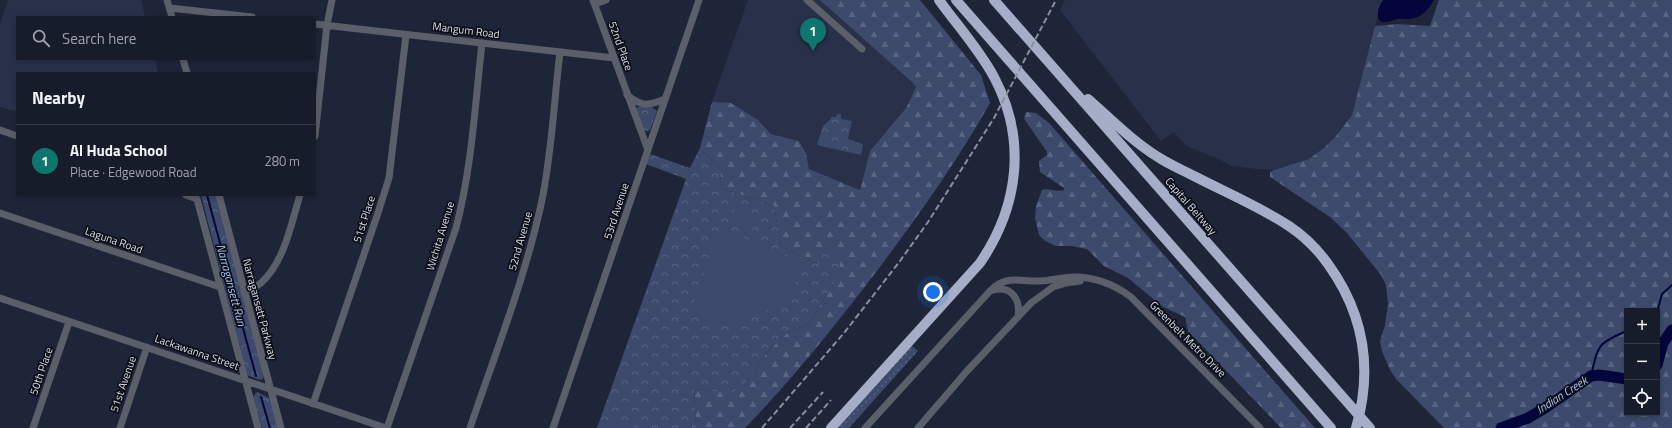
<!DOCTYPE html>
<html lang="en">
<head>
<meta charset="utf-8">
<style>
	:root { --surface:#171c2a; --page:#202532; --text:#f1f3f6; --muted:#9ea1a8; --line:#363a47; --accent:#0f766e }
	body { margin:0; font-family:"Titillium Web",sans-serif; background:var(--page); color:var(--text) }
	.controls { position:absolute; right:12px; bottom:12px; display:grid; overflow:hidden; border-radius:0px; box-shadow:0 2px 6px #0003 }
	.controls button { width:36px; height:36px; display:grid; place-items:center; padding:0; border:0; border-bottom:1px solid var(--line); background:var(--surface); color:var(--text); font:20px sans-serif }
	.you { position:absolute; left:933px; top:292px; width:14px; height:14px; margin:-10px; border:3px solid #fff; border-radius:50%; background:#1a73e8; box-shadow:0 0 0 6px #1a73e833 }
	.badge { display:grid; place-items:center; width:26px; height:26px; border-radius:50%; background:var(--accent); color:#fff; font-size:13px; font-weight:700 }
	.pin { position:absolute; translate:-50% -33px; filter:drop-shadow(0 1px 2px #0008) }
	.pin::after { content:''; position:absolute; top:21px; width:14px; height:12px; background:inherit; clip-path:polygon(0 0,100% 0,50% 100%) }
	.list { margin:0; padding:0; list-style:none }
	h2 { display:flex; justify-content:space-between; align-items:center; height:52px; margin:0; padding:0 16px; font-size:17px }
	h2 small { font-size:13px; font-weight:400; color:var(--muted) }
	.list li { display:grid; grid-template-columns:26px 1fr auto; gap:12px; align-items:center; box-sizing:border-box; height:72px; padding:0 16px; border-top:1px solid var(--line) }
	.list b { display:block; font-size:15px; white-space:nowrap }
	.list p { margin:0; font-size:13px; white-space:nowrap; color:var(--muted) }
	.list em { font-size:13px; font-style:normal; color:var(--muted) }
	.icon { flex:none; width:22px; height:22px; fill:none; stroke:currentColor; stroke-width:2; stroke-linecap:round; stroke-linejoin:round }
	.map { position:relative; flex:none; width:1672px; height:428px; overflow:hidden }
	.search { position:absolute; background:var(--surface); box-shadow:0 2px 6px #0003; left:16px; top:16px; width:300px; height:44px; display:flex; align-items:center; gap:10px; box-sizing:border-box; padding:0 14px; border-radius:0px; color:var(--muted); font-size:15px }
	.panel { position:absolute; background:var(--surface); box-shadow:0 2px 6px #0003; left:16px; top:72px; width:300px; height:124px; border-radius:0px }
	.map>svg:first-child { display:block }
	.built { fill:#283149 }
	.grass { fill:url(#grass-dots) }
	.forest { fill:url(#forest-firs); fill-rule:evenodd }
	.park { fill:url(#park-crowns) }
	.garden { fill:#3d4a6c }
	.water { fill:#04053b }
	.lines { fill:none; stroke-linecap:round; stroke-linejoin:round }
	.stream { stroke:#04053b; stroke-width:2 }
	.river { stroke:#04053b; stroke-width:11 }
	.minor { stroke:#5b5f69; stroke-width:7 }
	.highway { stroke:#a5aec6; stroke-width:10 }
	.rail { stroke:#898e9d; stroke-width:2; stroke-dasharray:6 3; stroke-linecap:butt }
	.labels { text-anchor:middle; stroke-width:3.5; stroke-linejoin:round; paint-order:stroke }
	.street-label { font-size:11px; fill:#d8dde9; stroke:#0c0f17 }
	.water-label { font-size:12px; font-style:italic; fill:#aabef3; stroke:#0c0f17 }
</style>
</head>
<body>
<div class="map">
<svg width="1672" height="428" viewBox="0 0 1672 428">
	<defs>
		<pattern id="grass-dots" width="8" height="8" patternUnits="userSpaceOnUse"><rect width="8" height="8" fill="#3d4a6c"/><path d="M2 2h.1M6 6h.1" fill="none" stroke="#586481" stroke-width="1.8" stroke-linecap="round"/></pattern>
		<pattern id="forest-firs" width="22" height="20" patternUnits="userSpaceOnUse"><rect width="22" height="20" fill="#3d4a6c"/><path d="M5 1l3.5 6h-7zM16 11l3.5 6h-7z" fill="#586481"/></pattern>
		<pattern id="park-crowns" width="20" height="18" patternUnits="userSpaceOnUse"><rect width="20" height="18" fill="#3d4a6c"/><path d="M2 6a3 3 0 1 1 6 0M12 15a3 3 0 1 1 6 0" fill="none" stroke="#586481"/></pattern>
	</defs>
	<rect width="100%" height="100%" fill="#1f2538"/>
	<!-- built -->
	<path class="built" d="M8,0H141L145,17H17V59H155L158,73H17V112L0,107V24Z
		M748,0H820L913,82L916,87L906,108L870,151L860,190L809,169L806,153L799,141L771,134L758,120L712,102Z
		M1065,0H1382L1352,115L1336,136L1325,147L1309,159L1274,170L1257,169L1231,166L1220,160L1185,145L1174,132L1161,141L1060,10Z"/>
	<!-- grass -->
	<path class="grass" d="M911,345L918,351L849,428H836Z"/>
	<!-- forest -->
	<path class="forest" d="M820,0H920L981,75L990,103C954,167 911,226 867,284C828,334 789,383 745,428H696L694,389L714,391L746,383L768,351L788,332L809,324L834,282L818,264L781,246L774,206L721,188L720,169L700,148L712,102L731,103L758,120L771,134L799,141L806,153L809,169L860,190L870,151L906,108L916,87L912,82Z
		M1439,0H1672V428H1444L1396,379L1390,370L1382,351L1380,341L1385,325L1388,304L1386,285L1381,275L1347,233L1330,217L1270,177V172L1274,170L1309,159L1325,147L1336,136L1352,115L1375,26L1398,24L1430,26ZM1627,311H1657V413H1627Z
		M1026,112L1036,113L1049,123L1315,428H1281L1188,331L1185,317L1163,307L1128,278L1104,266L1087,249L1071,246H1056L1045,241L1039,235L1035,218L1036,206L1042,190C1049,187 1056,193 1064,190V188L1040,172L1039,161L1047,155V152L1025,120L1024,118Z"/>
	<!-- park -->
	<path class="park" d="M638,107H652L657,111L650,130L648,131L643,130L636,109Z
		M837,114H841V119L852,121L848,139L863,144L861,155L817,145L823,126L831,119V117H836Z
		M700,148L720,169L721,188L774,206L781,246L818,264L826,250L835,249L839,252L840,268L834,282L809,324L788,332L768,351L746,383L732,393L694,389L696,428H597L686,179L643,163L647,153L690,168Z
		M201,195H216L264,374L263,379L260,380L247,375Z
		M257,392L271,399L278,428H262L253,397Z"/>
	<!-- garden -->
	<path class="garden" d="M736,207L759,218L751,233L728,222Z
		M726,230L807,265C799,277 792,289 782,300C769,313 744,322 726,323C714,323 701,319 690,315L717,233Z
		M610,419L638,428H607Z"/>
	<!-- water -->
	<path class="water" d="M1384,0H1434C1429,9 1421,18 1410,19C1406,20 1402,18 1398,19C1391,20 1388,24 1380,21C1376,15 1378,5 1384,0Z"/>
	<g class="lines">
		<!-- stream -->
		<path class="stream" d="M207,195L256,376
			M1657,312L1662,294L1672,285
			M1591,376C1598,346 1597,343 1627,331
			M261,397L270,428"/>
		<!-- river -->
		<path class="river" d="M1657,365L1663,343L1672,330
			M1501,428L1528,418L1545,408L1591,376L1599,375L1627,379"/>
		<!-- minor -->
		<path class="minor" d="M167,0L172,17
			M593,0L648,150
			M807,0L862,49
			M595,4L606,0
			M170,8L252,17
			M315,24L614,58
			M183,59L187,73
			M627,95C642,107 648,106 665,99
			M0,130L17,136
			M315,136L327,25L332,0
			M186,195L197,199L258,428
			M219,195L281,428
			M0,213L220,287
			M990,291C1010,284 1021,298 1018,317
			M244,292C250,289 256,287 261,283C285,261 291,224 300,195
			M0,298L386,428
			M313,404L378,213L389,178L406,35
			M33,428L69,322
			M120,428L147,347
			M387,428L456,228C472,167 475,105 482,43
			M470,428C495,354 526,276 542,200C552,151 554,101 560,52
			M553,428L699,0
			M865,428L990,291C1007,274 1019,282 1040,281C1051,281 1062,277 1074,277C1095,277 1115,285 1131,297L1260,428
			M918,428L967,371L1031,303L1053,287L1066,283L1080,281"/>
		<!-- highway -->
		<path class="highway" d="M956,0L1331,428
			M994,0L1370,428
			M1088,99C1111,119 1132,141 1158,157C1170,165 1183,170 1196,177C1227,193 1260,207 1289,226C1304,236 1318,250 1328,264C1364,314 1373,369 1356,428
			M831,428L980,263C1019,206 1027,139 994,77C979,49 957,25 939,0"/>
		<!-- rail -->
		<path class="rail" d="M762,428L844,333L900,261L928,222L994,118L1056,0
			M790,428L823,392
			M806,428L831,400"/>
	</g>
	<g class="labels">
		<!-- street labels -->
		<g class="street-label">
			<text transform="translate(466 30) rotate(7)" y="4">Mangum Road</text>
			<text transform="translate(621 46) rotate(70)" y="4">52nd Place</text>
			<text transform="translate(1191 206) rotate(49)" y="4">Capital Beltway</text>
			<text transform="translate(616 211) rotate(-72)" y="4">53rd Avenue</text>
			<text transform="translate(364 219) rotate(-72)" y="4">51st Place</text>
			<text transform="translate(440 236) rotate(-73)" y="4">Wichita Avenue</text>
			<text transform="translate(114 240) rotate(19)" y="4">Laguna Road</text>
			<text transform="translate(520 241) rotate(-74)" y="4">52nd Avenue</text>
			<text transform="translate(260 309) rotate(75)" y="4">Narragansett Parkway</text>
			<text transform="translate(1188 339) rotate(45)" y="4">Greenbelt Metro Drive</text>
			<text transform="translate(197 352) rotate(19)" y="4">Lackawanna Street</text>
			<text transform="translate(41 371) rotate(-71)" y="4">50th Place</text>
			<text transform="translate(123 384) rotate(-71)" y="4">51st Avenue</text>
		</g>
		<!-- water labels -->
		<g class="water-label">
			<text transform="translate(231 285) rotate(75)" y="4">Narragansett Run</text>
			<text transform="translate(1562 395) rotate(-33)" y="4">Indian Creek</text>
		</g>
	</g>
</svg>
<div class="controls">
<button>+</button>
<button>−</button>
<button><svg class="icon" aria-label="locate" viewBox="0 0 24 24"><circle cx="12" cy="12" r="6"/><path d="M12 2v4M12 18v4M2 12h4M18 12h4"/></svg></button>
</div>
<div class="you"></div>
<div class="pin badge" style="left:813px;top:51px">1</div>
<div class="search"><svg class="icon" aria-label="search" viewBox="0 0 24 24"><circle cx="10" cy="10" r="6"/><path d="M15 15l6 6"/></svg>Search here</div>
<section class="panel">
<h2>Nearby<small></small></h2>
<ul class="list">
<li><span class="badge">1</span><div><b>Al Huda School</b><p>Place · Edgewood Road</p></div><em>280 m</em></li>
</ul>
</section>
</div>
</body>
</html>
